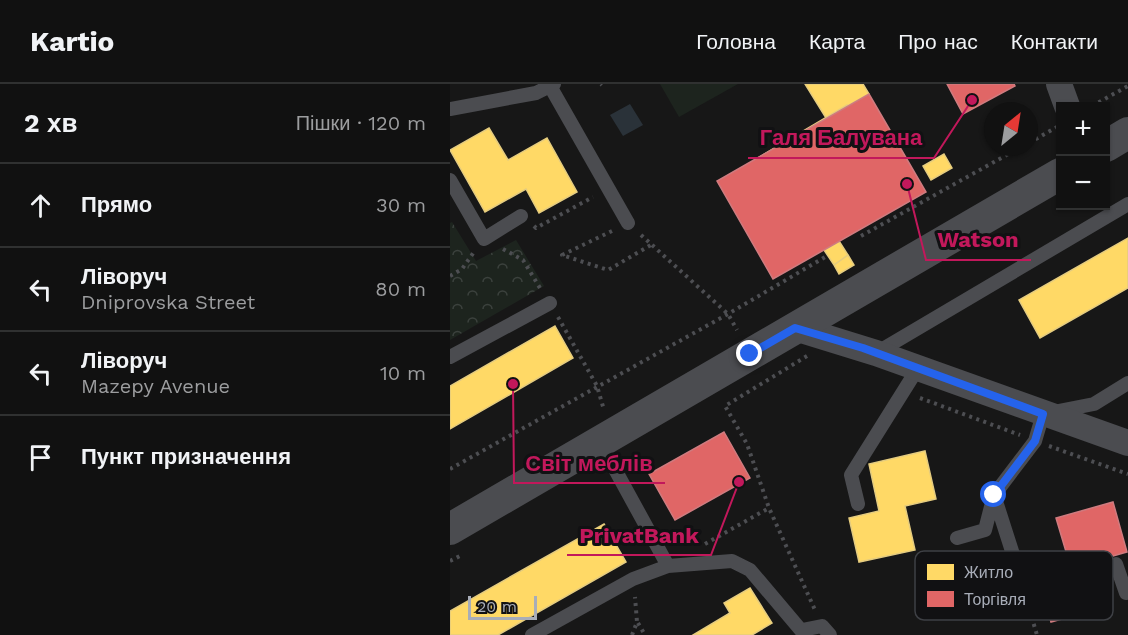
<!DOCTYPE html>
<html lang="uk">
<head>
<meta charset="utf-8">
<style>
	:root { --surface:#111; --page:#1e1f1f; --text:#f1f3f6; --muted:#9c9d9f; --line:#303131 }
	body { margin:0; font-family:"Work Sans",sans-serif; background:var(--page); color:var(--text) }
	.controls { position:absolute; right:18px; top:18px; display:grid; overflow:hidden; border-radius:0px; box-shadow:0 2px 4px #0004 }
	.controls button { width:54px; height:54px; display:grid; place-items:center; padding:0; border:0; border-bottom:2px solid var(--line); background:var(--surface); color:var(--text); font:30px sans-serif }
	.compass { position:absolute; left:534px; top:18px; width:54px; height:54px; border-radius:50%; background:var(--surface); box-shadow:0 2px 4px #0004; rotate:30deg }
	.scale { position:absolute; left:18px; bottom:15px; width:69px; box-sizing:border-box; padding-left:6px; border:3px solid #a8adb8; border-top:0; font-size:16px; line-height:21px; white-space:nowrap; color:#a8adb8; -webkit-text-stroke:4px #111113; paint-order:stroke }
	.stop { position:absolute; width:18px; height:18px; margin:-14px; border:4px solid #2563eb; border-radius:50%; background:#fff }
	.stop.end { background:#2563eb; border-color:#fff; box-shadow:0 2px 6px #0008 }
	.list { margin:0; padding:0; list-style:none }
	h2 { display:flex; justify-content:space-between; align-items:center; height:78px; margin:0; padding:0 24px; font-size:26px }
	h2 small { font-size:20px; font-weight:400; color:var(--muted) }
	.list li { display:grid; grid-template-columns:39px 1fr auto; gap:18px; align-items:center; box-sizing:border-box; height:84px; padding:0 24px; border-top:2px solid var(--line) }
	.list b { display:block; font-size:22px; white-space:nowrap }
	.list p { margin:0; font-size:20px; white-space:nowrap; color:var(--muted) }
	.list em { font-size:20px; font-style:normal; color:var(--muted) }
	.icon { flex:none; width:33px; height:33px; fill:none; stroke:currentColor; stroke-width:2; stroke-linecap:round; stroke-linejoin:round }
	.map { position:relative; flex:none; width:678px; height:551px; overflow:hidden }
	header { display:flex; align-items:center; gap:36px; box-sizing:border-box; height:84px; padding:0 30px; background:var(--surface); border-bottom:2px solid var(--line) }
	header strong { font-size:28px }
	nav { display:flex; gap:33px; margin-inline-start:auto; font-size:21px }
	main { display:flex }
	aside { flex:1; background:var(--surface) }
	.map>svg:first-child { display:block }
	.park { fill:url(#park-crowns) }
	.garden { fill:#1d241e }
	.water { fill:#2a3239 }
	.homes { fill:#ffd966; stroke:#e5cc7f; stroke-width:1.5 }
	.shops { fill:#e06666; stroke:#cf7b7f; stroke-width:1.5 }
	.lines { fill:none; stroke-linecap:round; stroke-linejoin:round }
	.path { stroke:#4d4e52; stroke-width:4; stroke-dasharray:3 4.5; stroke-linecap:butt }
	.service { stroke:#4b4c50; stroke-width:14 }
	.minor { stroke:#4b4c50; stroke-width:26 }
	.tertiary { stroke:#4b4c50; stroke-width:32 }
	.route { stroke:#2563eb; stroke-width:8 }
	.key { fill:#111113; stroke:#3e4045; stroke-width:1.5 }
	.key-label { font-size:16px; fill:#a8adb8 }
	.leader { fill:none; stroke:#c2185b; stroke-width:2 }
	.callout-dot { fill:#c2185b; stroke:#111113; stroke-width:2 }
	.callout-label { font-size:22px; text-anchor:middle; font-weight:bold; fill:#c2185b; stroke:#111113; stroke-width:6; stroke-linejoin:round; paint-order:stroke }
</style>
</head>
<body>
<header>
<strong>Kartio</strong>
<nav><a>Головна</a><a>Карта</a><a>Про нас</a><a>Контакти</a></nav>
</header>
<main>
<aside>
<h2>2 хв<small>Пішки · 120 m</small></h2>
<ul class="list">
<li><svg class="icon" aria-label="ahead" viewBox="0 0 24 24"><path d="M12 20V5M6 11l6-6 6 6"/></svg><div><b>Прямо</b></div><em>30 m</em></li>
<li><svg class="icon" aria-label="left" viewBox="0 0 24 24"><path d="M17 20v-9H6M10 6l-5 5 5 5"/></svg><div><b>Ліворуч</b><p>Dniprovska Street</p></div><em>80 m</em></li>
<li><svg class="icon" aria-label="left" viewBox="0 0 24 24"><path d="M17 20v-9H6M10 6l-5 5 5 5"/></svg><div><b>Ліворуч</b><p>Mazepy Avenue</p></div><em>10 m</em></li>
<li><svg class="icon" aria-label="arrive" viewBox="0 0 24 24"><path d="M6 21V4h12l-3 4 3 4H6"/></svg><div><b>Пункт призначення</b></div></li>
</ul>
</aside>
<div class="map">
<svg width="678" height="551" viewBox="0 0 678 551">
	<defs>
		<pattern id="park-crowns" width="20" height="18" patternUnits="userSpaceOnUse" patternTransform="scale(1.5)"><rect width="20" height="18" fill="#1d241e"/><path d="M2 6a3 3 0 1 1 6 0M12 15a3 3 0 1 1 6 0" fill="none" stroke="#3b413d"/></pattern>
	</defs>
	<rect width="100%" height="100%" fill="#171717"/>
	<!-- park -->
	<path class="park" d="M2,138L26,177L66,156L94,202L0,256V139Z"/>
	<!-- garden -->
	<path class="garden" d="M210,0H288L229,33Z"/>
	<!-- water -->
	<path class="water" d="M180,20L193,41L173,52L160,31Z"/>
	<!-- homes -->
	<path class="homes" d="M355,0H413L419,10L376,34Z
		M397,21L433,82L342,136L306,75Z
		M39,44L58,76L97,54L127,108L89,129L76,105L35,128L0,66Z
		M494,70L502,84L481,96L473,82Z
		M678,154V204L590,254L569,216Z
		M389,157L398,171L384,181L374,166Z
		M398,171L404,181L389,190L384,181Z
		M105,242L123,274L0,345V302Z
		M475,367L486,415L455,422L465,466L409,478L399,434L429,427L419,380Z
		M154,440L176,478L48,551H0V527Z
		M300,504L322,539L302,551H243L280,529L274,519Z"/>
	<!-- shops -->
	<path class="shops" d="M497,0H564L565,2L513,30Z
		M419,10L476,108L323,195L267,97Z
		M274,348L300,394L225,436L199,390Z
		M663,418L677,468L649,476L662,521L601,538L587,490L620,481L606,434Z"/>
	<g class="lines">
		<!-- path -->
		<path class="path" d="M151,0L152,1
			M642,22L678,2
			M579,59L607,43
			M84,142L86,144L143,113
			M162,147L112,171L158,186L201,161
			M191,151L278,230L287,246
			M411,152L571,63
			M53,165L73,176L90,204
			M0,192L12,185L24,168
			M108,233L147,302L154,326
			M357,272L275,322L297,360L319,424L365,526
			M470,314L570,351
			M599,362L678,390
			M0,385L278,230L375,173
			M255,460L319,424
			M0,477L10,472
			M573,504L587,551
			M188,539L195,551
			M182,551L187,538L185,513"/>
		<!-- service -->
		<path class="service" d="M100,2L178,139
			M0,25L86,9L104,0
			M0,96L34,155L71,132
			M426,269L678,120
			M0,273L100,219
			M150,358L218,482L282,477L300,486L355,551
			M408,420L401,391L468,284
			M507,454L535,446L544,411
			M666,480L676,509L678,508
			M569,489L544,411L585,357L593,330L644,320L678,299
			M352,546L372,542L380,551
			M82,551L183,495L218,482"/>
		<!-- minor -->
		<path class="minor" d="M609,0L617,22
			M345,244L426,269L678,359"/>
		<!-- tertiary -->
		<path class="tertiary" d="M656,62L678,49
			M0,445L610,90"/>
	</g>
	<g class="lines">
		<!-- route -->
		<path class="route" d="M300,270L345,244L413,264L593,330L585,357L544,411"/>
	</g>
	<!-- legend -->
	<rect x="465" y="467" width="198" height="69" rx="9" class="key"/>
	<rect x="477" y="480" width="27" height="16" fill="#ffd966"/>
	<rect x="477" y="507" width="27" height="16" fill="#e06666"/>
	<g class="key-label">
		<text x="514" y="494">Житло</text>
		<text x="514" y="521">Торгівля</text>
	</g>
	<!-- callouts -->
	<path class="leader" d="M522 16L484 74H298M457 100L476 176H581M63 300L64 399H215M289 398L261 471H117"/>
	<g class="callout-dot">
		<circle cx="522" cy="16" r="6"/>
		<circle cx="457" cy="100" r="6"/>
		<circle cx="63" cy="300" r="6"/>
		<circle cx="289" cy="398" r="6"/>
	</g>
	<g class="callout-label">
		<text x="391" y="61">Галя Балувана</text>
		<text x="528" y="163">Watson</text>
		<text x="139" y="387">Світ меблів</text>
		<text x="189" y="459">PrivatBank</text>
	</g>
</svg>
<div class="controls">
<button>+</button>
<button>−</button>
</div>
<svg class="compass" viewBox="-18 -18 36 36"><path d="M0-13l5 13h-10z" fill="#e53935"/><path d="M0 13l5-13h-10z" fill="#9c9d9f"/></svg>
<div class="scale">20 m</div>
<div class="stop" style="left:544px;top:411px"></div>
<div class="stop end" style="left:300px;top:270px"></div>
</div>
</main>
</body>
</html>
